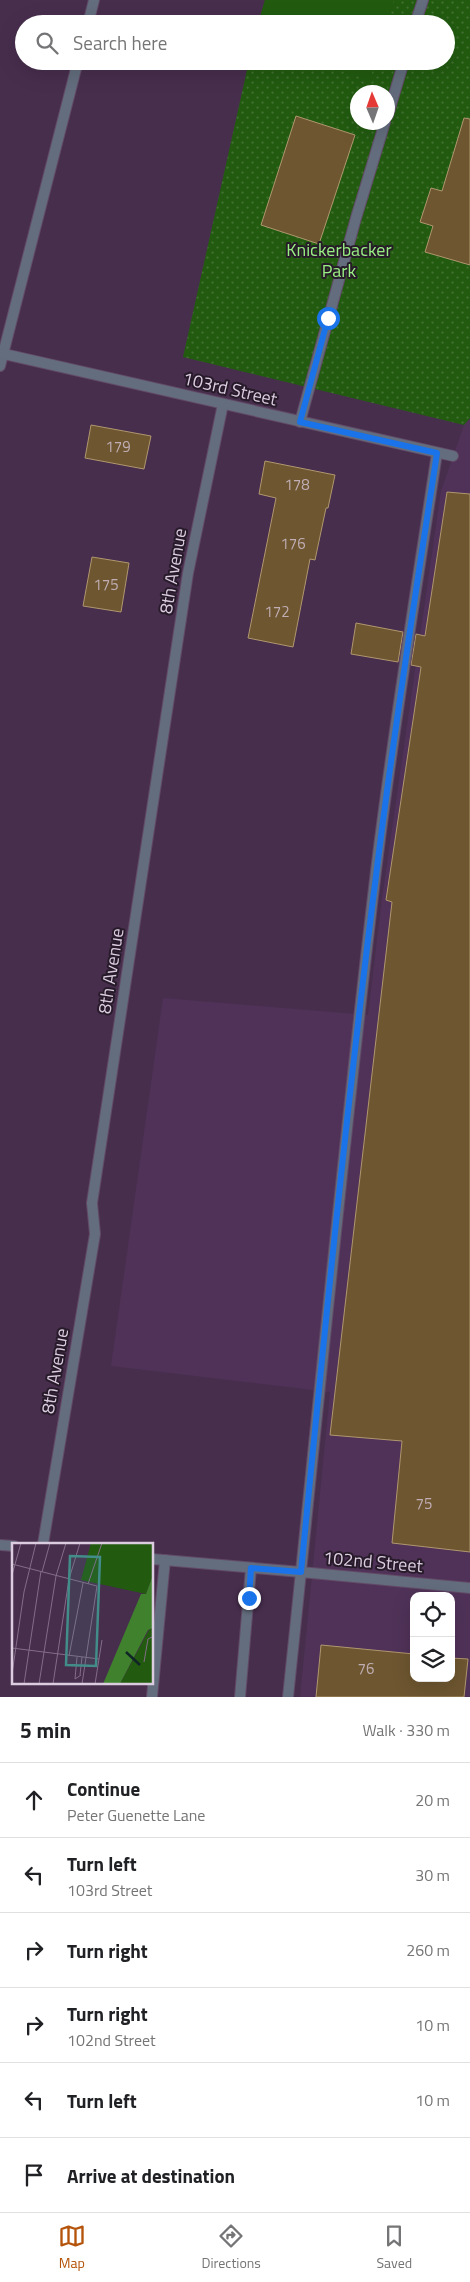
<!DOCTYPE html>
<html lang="en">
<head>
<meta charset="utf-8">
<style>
	:root { --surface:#fff; --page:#f2f2f2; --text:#202124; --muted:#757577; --line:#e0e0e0; --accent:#b45309 }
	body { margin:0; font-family:"Titillium Web",sans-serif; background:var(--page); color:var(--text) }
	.controls { position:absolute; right:15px; bottom:15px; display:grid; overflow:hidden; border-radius:10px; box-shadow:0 5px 20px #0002 }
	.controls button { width:45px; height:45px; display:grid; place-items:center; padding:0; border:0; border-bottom:1px solid var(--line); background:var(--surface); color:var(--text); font:25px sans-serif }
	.compass { position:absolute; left:350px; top:85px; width:45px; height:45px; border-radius:50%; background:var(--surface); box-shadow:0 5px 20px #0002; rotate:358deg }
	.stop { position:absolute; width:15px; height:15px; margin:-11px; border:4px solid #1a73e8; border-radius:50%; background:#fff }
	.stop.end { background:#1a73e8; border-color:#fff; box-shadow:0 1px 5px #0008 }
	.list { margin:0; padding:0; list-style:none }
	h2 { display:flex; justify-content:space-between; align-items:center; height:65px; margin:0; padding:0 20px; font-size:21px }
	h2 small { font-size:16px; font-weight:400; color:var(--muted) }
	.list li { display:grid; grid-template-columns:32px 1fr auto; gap:15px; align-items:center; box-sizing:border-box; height:75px; padding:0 20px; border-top:1px solid var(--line) }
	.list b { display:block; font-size:19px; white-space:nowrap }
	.list p { margin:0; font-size:16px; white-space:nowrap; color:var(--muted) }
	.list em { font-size:16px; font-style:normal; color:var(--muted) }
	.icon { flex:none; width:28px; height:28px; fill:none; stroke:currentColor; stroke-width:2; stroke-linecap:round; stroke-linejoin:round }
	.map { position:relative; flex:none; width:470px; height:1697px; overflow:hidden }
	.search { position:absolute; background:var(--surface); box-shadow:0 5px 20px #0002; left:15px; right:15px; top:15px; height:55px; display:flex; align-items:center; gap:12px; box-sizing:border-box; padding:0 18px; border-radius:28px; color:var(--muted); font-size:19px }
	.sheet { height:515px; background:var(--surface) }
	nav { display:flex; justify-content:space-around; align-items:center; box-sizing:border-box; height:70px; border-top:1px solid var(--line); background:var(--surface); font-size:14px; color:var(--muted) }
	nav a { display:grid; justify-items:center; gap:2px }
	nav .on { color:var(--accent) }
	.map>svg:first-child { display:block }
	.built { fill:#503258; fill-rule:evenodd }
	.grass { fill:url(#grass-dots); fill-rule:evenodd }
	.garden { fill:#225b10 }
	.building { fill:#6d5630; stroke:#b0976f }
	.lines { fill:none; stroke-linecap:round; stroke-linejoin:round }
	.service-casing { stroke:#624a67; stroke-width:12 }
	.minor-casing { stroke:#624a67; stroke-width:12 }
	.service { stroke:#636d7d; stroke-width:10 }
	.minor { stroke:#636d7d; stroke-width:10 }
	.route { stroke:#1a73e8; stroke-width:6 }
	.labels { text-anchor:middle; stroke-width:4; stroke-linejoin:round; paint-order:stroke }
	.number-label { font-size:15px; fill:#c0aeb4 }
	.park-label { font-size:18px; fill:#99f083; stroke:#271b2a }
	.street-label { font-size:18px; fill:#dccce0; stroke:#271b2a }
	.inset-river { fill:none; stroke:#102526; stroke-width:2.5 }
	.inset-road { fill:none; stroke:#836d88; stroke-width:1 }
	.view { fill:#428c8a; fill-opacity:0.15; stroke:#428c8a; stroke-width:2.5 }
	.inset-edge { fill:none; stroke:#dccce0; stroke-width:2.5 }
</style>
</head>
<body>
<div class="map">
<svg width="470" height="1697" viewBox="0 0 470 1697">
	<defs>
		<pattern id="grass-dots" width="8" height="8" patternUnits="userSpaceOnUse" patternTransform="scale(1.25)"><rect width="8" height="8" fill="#225b10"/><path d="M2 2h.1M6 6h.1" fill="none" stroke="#427132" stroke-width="1.8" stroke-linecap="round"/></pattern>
	</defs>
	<rect width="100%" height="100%" fill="#472e4d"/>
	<!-- built -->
	<path class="built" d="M470,418V1697H300L330,1392L111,1366L163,998L368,1015L382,898L441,491L464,425ZM414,1596H451V1678H414Z"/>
	<!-- grass -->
	<path class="grass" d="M265,0H470V418L464,425L183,357L249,61H446V24H258ZM358,92H388V122H358Z"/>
	<!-- garden -->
	<path class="garden" d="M265,0H394L387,24H258Z
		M310,61H375L370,80Z"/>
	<!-- building -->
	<path class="building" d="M296,116L355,135L319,244L261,225Z
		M464,118L470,119V265L425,252L433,226L420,222L431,188L442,191Z
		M91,425L151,436L144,469L85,458Z
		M265,461L335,475L328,508H326L315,560L310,559L293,647L248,638L276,498L259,494Z
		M447,492L470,494V1552L392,1543L402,1441L330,1435L392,902L386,900L421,667L411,665L416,634L425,636Z
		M92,557L129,563L121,612L83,606Z
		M356,623L403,632L398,662L351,654Z
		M321,1645L414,1654V1678H451V1658L468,1659L464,1697H316Z"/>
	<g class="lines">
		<!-- service casing -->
		<g class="service-casing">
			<path id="service" d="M88,24L94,0
				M415,24L423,0
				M388,115L404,61
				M0,366L78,61
				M300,422L356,218L385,122
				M301,1572L470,1588
				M152,1697L165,1560
				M240,1697L251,1568
				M288,1697C317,1421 343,1146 376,871C393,731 416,592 437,453"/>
		</g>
		<!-- minor casing -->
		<g class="minor-casing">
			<path id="minor" d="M0,353L453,456
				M43,1544L95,1234L92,1203L188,573L223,404
				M0,1545L14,1546
				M152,1559L301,1572"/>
		</g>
		<!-- service -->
		<use href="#service" class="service"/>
		<!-- minor -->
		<use href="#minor" class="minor"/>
	</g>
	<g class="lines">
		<!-- route -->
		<path class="route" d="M249,1598L251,1568L301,1572C324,1337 347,1102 377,868C394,729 416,591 437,453L300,422L328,318"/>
	</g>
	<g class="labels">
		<!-- number labels -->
		<g class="number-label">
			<text x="118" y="452">179</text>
			<text x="297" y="490">178</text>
			<text x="293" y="549">176</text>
			<text x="106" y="590">175</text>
			<text x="277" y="617">172</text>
			<text x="424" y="1509">75</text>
			<text x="366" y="1674">76</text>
		</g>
		<!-- park labels -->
		<g class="park-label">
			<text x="339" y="256">Knickerbacker<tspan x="339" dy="21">Park</tspan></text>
		</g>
		<!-- street labels -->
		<g class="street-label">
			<text transform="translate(230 389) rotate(13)" y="6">103rd Street</text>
			<text transform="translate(173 571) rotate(-80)" y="6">8th Avenue</text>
			<text transform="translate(111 971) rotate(-81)" y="6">8th Avenue</text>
			<text transform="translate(55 1371) rotate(-80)" y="6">8th Avenue</text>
			<text transform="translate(373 1562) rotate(5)" y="6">102nd Street</text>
		</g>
	</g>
	<!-- overview -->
	<g transform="translate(12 1543)">
		<rect width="141" height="141" fill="#472e4d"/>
		<path d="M79,0H141V32L134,51L69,37Z" fill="#225b10"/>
		<path d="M141,32V85L136,87L108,141H91L129,51H134Z" fill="#3f812d"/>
		<path d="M141,85V141H108L137,87Z" fill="#225b10"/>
		<path d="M113,0H116L107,30L113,36L121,32L132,0H136L124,34L117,39L108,38L104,30Z" fill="#225b10"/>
		<path class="inset-river" d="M114,109L128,122"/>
		<path class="inset-road" d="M0,21L85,43M30,29L38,0M0,32L9,0M76,41L90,0M0,105L87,116M57,113L71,40M65,114L63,136L69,132M132,119L136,96L142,93M0,131L12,49L24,0M68,132L70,114M12,141L29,28M27,141L44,33L54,0M41,141L57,36L68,0M70,141L85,43M83,141L90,97"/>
		<path class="view" d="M58,13L88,14L84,123L54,122Z"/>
		<rect width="141" height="141" class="inset-edge"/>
	</g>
</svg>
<div class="controls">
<button><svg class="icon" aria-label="locate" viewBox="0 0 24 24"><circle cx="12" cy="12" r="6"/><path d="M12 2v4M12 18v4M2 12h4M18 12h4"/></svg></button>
<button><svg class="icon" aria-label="layers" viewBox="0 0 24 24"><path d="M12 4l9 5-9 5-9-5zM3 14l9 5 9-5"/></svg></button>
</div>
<svg class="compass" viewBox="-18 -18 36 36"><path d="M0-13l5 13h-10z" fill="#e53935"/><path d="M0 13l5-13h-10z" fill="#757577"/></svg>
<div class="stop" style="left:328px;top:318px"></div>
<div class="stop end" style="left:249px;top:1598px"></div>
<div class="search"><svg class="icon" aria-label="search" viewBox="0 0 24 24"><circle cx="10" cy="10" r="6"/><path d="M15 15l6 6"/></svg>Search here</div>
</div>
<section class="sheet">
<h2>5 min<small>Walk · 330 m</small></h2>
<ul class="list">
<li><svg class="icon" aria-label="ahead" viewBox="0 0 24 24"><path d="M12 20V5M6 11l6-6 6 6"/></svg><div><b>Continue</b><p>Peter Guenette Lane</p></div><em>20 m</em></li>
<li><svg class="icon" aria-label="left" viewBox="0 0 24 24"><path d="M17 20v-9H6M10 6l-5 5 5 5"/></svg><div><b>Turn left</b><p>103rd Street</p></div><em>30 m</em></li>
<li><svg class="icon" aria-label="right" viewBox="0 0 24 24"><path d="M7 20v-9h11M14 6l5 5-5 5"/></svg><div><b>Turn right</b></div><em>260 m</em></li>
<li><svg class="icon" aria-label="right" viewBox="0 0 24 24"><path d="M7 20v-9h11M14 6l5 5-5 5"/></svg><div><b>Turn right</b><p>102nd Street</p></div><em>10 m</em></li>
<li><svg class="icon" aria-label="left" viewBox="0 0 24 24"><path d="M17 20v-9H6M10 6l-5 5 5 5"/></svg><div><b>Turn left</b></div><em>10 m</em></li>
<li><svg class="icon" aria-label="arrive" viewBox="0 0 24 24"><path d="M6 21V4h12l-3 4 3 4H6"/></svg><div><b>Arrive at destination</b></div></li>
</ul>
</section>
<nav>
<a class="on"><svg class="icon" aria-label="map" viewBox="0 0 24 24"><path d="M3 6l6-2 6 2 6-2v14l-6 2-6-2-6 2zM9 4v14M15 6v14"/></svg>Map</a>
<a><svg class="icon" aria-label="directions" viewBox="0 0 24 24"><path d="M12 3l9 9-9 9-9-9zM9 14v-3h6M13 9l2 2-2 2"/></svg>Directions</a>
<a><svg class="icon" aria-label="saved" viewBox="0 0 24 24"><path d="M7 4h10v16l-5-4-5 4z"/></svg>Saved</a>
</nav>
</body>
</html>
